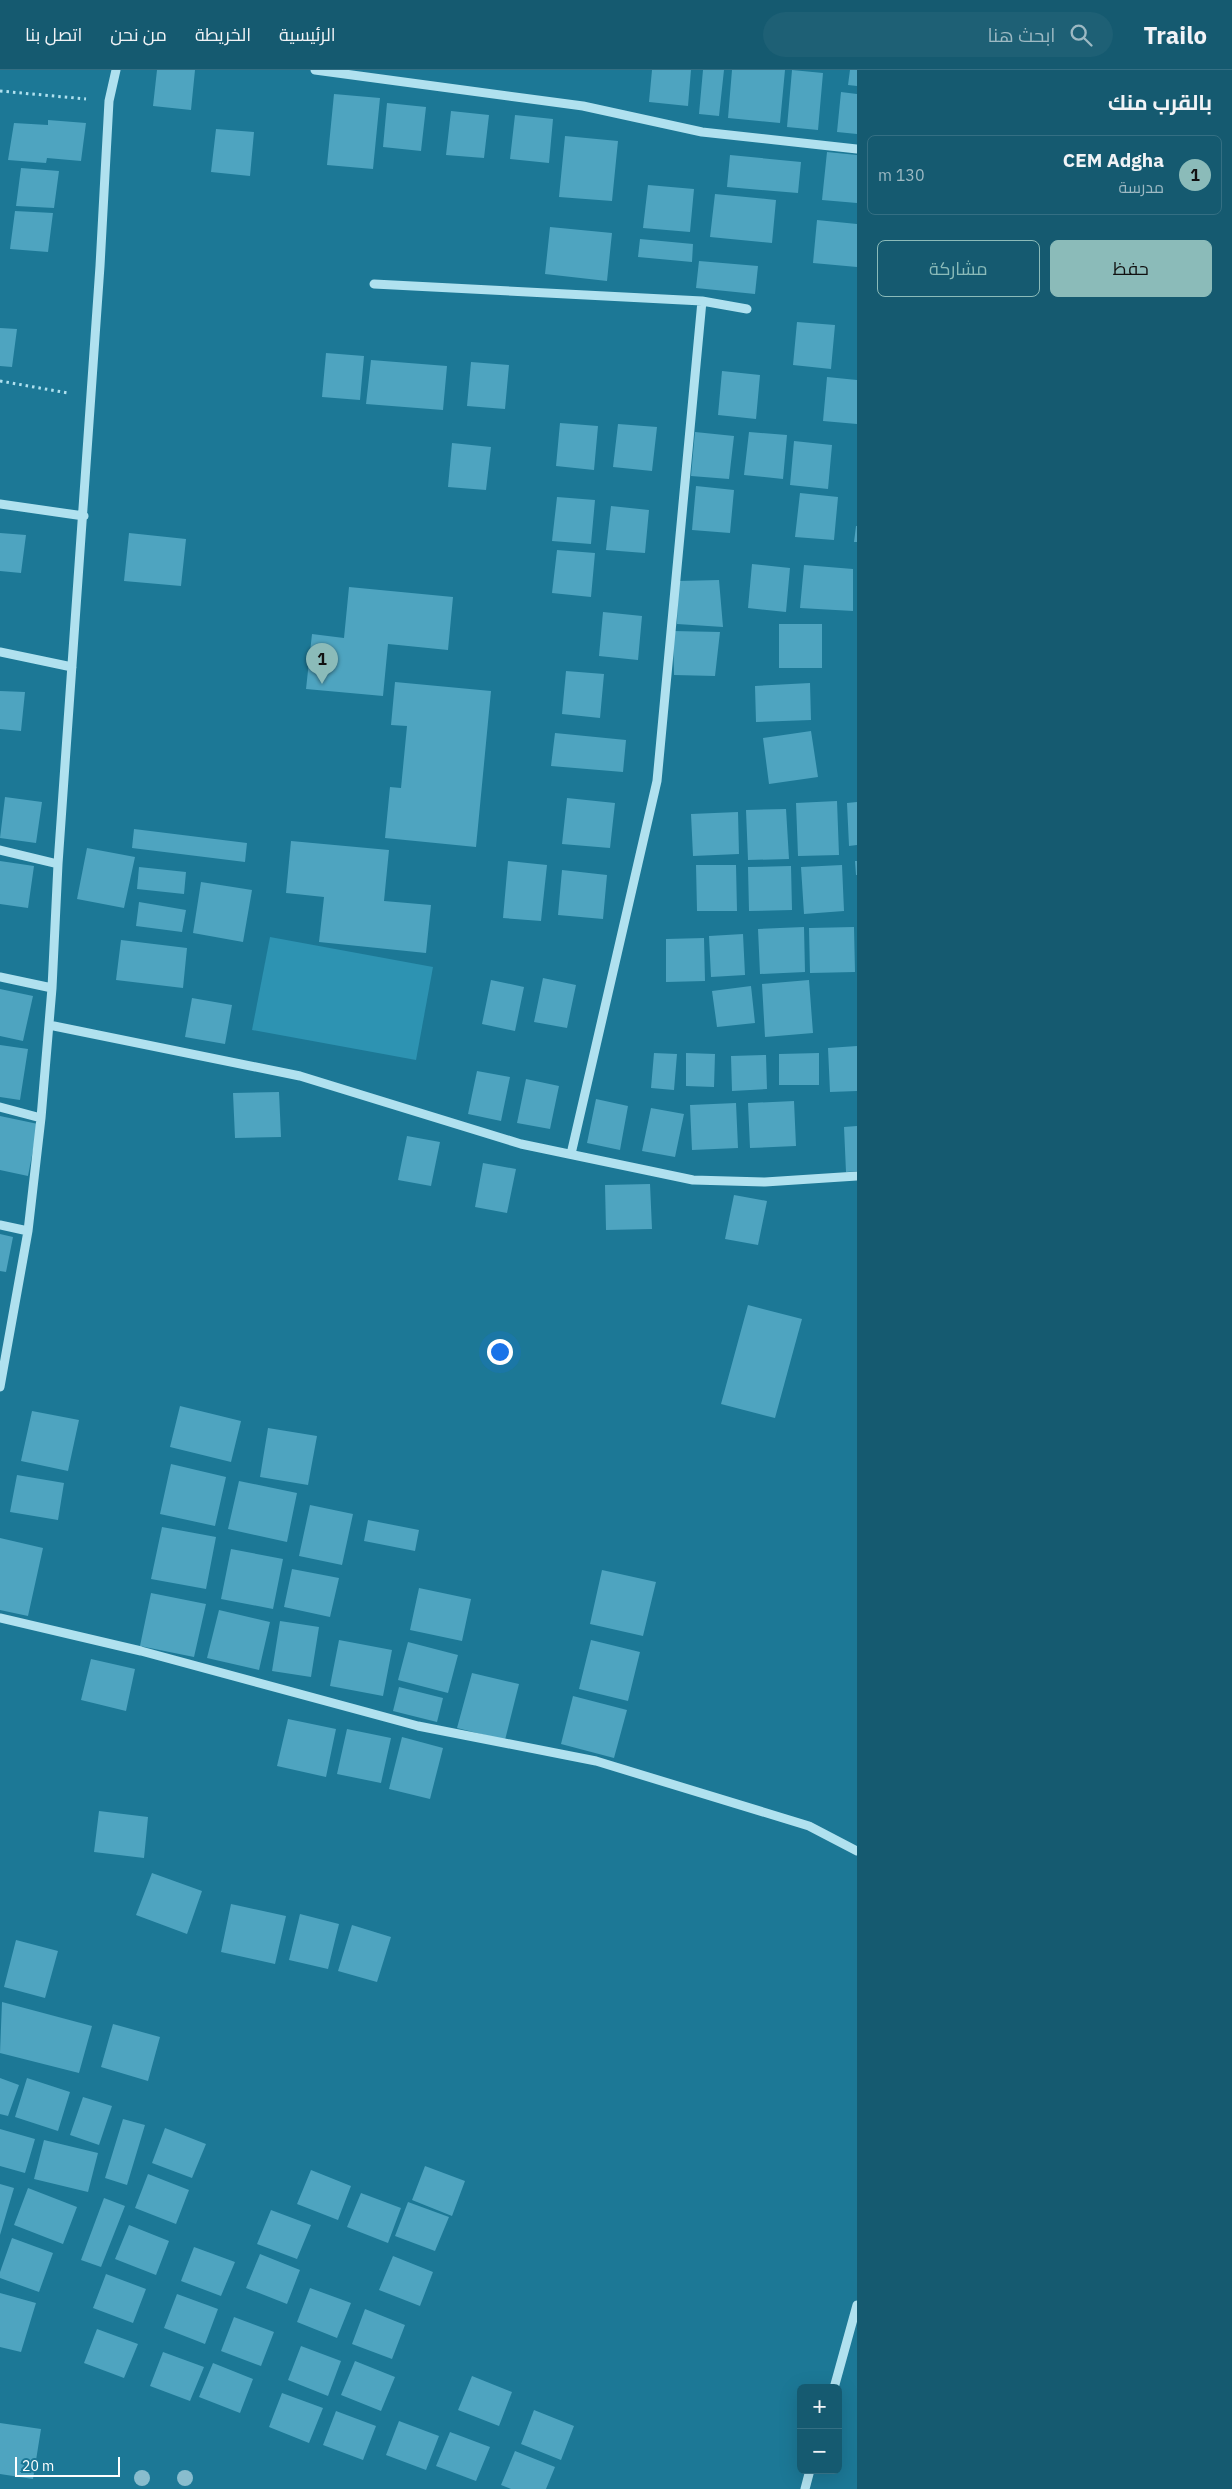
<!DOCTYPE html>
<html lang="ar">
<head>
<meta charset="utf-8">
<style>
	:root { --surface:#155a70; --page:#1e6075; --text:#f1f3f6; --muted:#9db9c3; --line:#346f83; --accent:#8bbbb9 }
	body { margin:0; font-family:"IBM Plex Sans",Cairo,sans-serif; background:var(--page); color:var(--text); direction:rtl }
	.controls { position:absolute; right:15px; bottom:15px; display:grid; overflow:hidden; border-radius:8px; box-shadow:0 5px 20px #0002 }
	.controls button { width:45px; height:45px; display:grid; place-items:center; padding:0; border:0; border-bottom:1px solid var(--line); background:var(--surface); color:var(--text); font:25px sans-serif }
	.scale { position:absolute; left:15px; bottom:12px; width:105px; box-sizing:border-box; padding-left:5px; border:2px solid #fff; border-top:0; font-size:14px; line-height:18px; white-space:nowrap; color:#fff; -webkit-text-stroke:4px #1c7896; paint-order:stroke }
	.you { position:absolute; left:499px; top:1281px; width:18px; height:18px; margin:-12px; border:4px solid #fff; border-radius:50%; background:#1a73e8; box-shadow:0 0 0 8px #1a73e833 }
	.badge { display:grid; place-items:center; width:32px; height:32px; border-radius:50%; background:var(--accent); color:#111; font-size:16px; font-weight:700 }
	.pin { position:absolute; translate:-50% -41px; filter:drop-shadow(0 1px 2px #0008) }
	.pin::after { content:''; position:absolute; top:26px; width:18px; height:15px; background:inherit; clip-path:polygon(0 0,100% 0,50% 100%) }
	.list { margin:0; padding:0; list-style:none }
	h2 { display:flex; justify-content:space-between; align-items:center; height:65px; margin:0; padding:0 20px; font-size:21px }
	h2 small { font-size:16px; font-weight:400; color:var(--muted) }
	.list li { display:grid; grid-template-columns:32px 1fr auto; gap:15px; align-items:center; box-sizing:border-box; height:80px; margin:0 10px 10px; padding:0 10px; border:1px solid var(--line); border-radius:8px }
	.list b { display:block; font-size:19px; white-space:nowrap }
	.list p { margin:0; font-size:16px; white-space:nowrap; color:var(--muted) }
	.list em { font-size:16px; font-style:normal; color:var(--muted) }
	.actions { display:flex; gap:10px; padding:15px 20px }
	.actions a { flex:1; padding:11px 0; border:1px solid var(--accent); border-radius:8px; text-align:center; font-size:18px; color:var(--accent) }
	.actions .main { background:var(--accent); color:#111 }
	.icon { flex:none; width:28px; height:28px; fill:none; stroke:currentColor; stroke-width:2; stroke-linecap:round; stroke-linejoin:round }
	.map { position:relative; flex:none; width:857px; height:2419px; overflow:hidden; direction:ltr }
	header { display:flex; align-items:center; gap:30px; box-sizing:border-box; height:70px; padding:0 25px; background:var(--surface); border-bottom:1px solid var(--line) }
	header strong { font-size:24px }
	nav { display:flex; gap:28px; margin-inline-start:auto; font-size:18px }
	.search { width:350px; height:45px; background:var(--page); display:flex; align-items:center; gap:12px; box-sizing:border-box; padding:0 18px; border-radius:28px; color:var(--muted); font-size:19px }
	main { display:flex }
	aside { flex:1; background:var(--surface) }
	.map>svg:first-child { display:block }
	.green { fill:#2d93b2 }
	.building { fill:#4ea4c0 }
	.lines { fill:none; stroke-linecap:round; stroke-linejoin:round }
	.path { stroke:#b0e1ef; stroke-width:3; stroke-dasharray:2.5 4; stroke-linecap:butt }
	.minor { stroke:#b0e1ef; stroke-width:9 }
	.tree { fill:#89bdce }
</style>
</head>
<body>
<header>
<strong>Trailo</strong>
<div class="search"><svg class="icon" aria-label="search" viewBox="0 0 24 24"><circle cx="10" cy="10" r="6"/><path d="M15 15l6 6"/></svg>ابحث هنا</div>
<nav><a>الرئيسية</a><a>الخريطة</a><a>من نحن</a><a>اتصل بنا</a></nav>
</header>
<main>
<aside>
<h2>بالقرب منك<small></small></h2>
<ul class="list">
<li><span class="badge">1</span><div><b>CEM Adgha</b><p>مدرسة</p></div><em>130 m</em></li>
</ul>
<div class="actions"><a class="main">حفظ</a><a>مشاركة</a></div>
</aside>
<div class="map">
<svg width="857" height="2419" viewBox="0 0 857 2419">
	<rect width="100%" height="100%" fill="#1c7896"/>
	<!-- green -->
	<path class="green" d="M270,867L433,897L416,990L252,960Z"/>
	<!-- building -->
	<path class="building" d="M157,0H195L191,40L153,36Z
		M652,0H691L688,36L649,32Z
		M703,0H724L719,46L699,44Z
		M732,0H785L780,53L728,48Z
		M792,0L823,3L818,60L787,57Z
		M850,0H857V16L848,15Z
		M841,22L857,24V64L837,62Z
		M334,24L380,28L373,99L327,95Z
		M387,33L426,37L421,81L383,77Z
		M451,41L489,45L484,88L446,85Z
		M515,45L553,49L549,93L510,89Z
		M48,50L86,53L81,91L47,88L46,93L8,90L14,53L48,55Z
		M216,59L254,62L250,106L211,102Z
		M565,66L618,71L612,131L559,127Z
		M827,82L857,85V133L822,130Z
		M730,85L801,92L798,123L727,117Z
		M21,98L59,101L54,138L16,136Z
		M648,115L694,119L690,162L643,158Z
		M715,124L776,130L772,173L710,167Z
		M15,141L53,143L48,182L10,179Z
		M817,150L857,154V197L813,193Z
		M550,157L612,163L607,211L545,204Z
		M640,169L693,174L692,192L638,187Z
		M699,191L758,196L755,224L696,218Z
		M797,252L835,255L831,299L793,295Z
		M0,258L17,259L12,297L0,296Z
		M326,283L364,286L360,330L322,327Z
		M371,290L447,296L443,340L366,334Z
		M471,292L509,295L505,339L467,336Z
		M722,301L760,305L756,349L718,345Z
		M827,307L857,310V354L823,351Z
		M560,353L598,356L594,400L556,396Z
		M618,354L657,357L652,401L613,397Z
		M695,362L734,366L729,409L691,406Z
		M749,362L787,365L783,409L744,405Z
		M794,371L832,375L828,419L790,415Z
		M452,373L491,377L486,420L448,417Z
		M696,416L734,420L730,463L692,460Z
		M800,423L838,427L834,470L795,467Z
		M557,427L595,430L591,474L552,471Z
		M611,436L649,440L645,483L606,480Z
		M856,456H857V472H854Z
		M0,463L26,465L21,503L0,501Z
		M129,463L186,469L181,516L124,511Z
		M557,480L595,483L591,527L552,523Z
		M752,494L790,498L786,542L748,538Z
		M804,495L853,499V541L800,538Z
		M719,510L723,557L677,554L678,511Z
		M349,517L453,527L448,580L388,574L383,626L306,619L312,564L344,568Z
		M603,542L642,546L638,590L599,586Z
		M779,554H822V598H779Z
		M673,561L720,562L715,606L674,605Z
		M566,601L604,604L600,648L562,644Z
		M395,612L491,621L476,777L385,768L390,717L401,718L407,656L391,655Z
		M810,613L811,650L756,652L755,616Z
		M0,621L25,622L21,661L0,659Z
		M811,661L818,707L769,714L763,668Z
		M555,663L626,670L623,702L551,696Z
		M5,727L42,732L36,773L0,768Z
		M567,728L615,733L610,778L562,774Z
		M837,731L839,785L798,786L796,733Z
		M857,732V775L849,776L847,733Z
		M786,739L789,789L748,790L746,740Z
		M738,742L739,784L693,786L691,744Z
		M134,759L247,773L245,792L132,778Z
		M291,771L389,780L384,831L431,835L426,883L319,872L324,827L286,823Z
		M87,778L135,787L124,838L77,829Z
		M0,791L34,796L28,838L0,834Z
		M508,791L547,795L541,851L503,848Z
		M855,791H857V805H856Z
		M696,795H736L737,841H697Z
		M842,795L844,841L804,844L801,797Z
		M791,796L792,840L749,841L748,797Z
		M139,797L186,802L184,824L137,819Z
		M562,800L607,805L603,849L558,845Z
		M201,812L252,820L243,872L193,863Z
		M139,832L186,840L182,862L136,856Z
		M804,857L805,902L760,904L758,859Z
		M854,857L855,902L810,903L809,858Z
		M743,864L745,905L711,907L709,866Z
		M704,868L705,911L666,912V869Z
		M121,870L187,878L183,918L116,910Z
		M543,908L576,915L567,958L534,952Z
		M491,910L524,917L515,961L482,954Z
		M809,910L813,963L765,967L762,914Z
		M751,916L755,953L717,957L712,921Z
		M0,919L33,926L23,971L0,966Z
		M192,928L232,935L225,974L185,967Z
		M0,975L28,979L20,1030L0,1027Z
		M857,976V1021L830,1022L828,978Z
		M654,983L677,984L674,1020L651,1018Z
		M686,983L715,984L714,1017L686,1016Z
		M819,983V1015H779V984Z
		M766,985L767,1019L732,1021L731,986Z
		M477,1001L510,1007L501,1051L468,1044Z
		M526,1009L559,1016L550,1059L517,1053Z
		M279,1022L281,1067L235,1068L233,1023Z
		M596,1029L628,1036L620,1080L587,1073Z
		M794,1031L796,1076L750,1078L748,1033Z
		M736,1033L738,1078L692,1080L690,1035Z
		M651,1038L684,1044L675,1087L642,1081Z
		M0,1046L38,1054L28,1106L0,1100Z
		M857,1056V1101L846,1102L844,1057Z
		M407,1066L440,1072L431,1116L398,1110Z
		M483,1093L516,1099L507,1143L475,1137Z
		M650,1114L652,1159L606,1160L605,1115Z
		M734,1125L767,1131L758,1175L725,1169Z
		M0,1164L13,1167L6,1202L0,1201Z
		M748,1235L802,1249L775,1348L721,1334Z
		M180,1336L241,1351L231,1392L170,1377Z
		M32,1341L79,1350L68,1401L21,1391Z
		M268,1358L317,1366L308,1415L260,1407Z
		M171,1394L226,1407L215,1456L160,1444Z
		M17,1405L64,1413L58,1450L10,1442Z
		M239,1411L297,1423L287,1472L228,1459Z
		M310,1435L353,1444L342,1495L299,1486Z
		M368,1450L419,1460L415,1481L364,1471Z
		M162,1457L216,1467L206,1519L151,1509Z
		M0,1468L43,1478L28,1546L0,1540Z
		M231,1479L283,1489L273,1539L221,1529Z
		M292,1499L339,1508L330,1547L284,1537Z
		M602,1500L656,1512L643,1566L590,1554Z
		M419,1518L471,1529L462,1571L410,1560Z
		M151,1523L206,1534L194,1587L140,1576Z
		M219,1540L270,1552L259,1600L207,1588Z
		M280,1551L319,1557L311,1607L272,1601Z
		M339,1570L392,1580L383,1626L330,1616Z
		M591,1570L640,1582L628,1631L579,1619Z
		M408,1572L458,1585L448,1623L398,1610Z
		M91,1589L135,1599L126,1641L81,1630Z
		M472,1603L519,1614L505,1670L457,1658Z
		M399,1617L443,1628L437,1652L393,1641Z
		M573,1626L627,1640L614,1688L561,1674Z
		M288,1649L336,1659L326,1707L277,1696Z
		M347,1659L391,1668L381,1713L337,1704Z
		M402,1667L443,1678L430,1729L389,1719Z
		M99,1741L148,1747L144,1788L94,1782Z
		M152,1803L202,1821L187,1864L136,1845Z
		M231,1834L286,1846L275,1894L221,1882Z
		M300,1844L339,1854L328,1899L289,1890Z
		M352,1855L391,1867L377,1912L338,1901Z
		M16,1870L58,1881L45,1928L4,1917Z
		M2,1932L92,1956L79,2003L0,1983Z
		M113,1954L160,1967L148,2011L101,1997Z
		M0,2008L19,2015L8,2046L0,2044Z
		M27,2008L70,2022L58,2061L15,2047Z
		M83,2027L112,2036L99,2075L70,2065Z
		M123,2049L145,2055L127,2115L105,2108Z
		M165,2058L206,2074L192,2108L152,2093Z
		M0,2059L35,2069L25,2103L0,2096Z
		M44,2070L98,2083L88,2122L34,2109Z
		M425,2096L465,2111L452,2146L412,2130Z
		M311,2100L351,2116L338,2150L297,2134Z
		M148,2104L189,2120L176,2154L135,2138Z
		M0,2114L14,2118L0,2165Z
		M28,2118L77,2137L63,2174L14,2155Z
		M361,2123L401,2138L388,2173L347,2157Z
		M104,2128L125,2136L101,2197L81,2190Z
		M408,2132L449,2147L435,2181L395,2166Z
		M271,2140L311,2155L297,2189L257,2174Z
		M129,2155L169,2171L156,2205L115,2189Z
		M12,2168L53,2183L39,2222L0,2208V2202Z
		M194,2177L235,2192L221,2226L181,2211Z
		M260,2184L300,2200L287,2234L246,2218Z
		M393,2186L433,2202L420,2236L379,2220Z
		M106,2204L146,2219L133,2253L93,2238Z
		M310,2218L351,2233L337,2268L297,2252Z
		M0,2223L36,2233L21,2282L0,2277Z
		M177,2224L218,2239L205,2274L164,2258Z
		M365,2239L405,2255L392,2289L352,2274Z
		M234,2247L274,2262L261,2296L221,2281Z
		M97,2259L138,2274L124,2308L84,2293Z
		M301,2276L341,2291L328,2326L288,2310Z
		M163,2282L204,2297L190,2331L150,2316Z
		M355,2291L395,2307L381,2341L341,2325Z
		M213,2293L253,2309L240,2343L199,2327Z
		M472,2306L512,2322L499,2356L458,2340Z
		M282,2323L323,2338L309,2373L269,2357Z
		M534,2340L574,2356L561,2390L521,2374Z
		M336,2341L376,2356L363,2390L323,2375Z
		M399,2351L439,2366L426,2400L386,2385Z
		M0,2353L41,2359L33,2409L0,2404Z
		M450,2362L490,2377L476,2411L436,2396Z
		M515,2381L555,2397L546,2419H511L501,2415Z"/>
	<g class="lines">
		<!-- path -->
		<path class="path" d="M0,21L86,29
			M0,311L68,323"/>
		<!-- minor -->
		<path class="minor" d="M315,0L583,36L702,62L857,79
			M374,214L702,231L747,239
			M0,434L84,446
			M0,582L72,597
			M0,780L58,794
			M0,907L52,918
			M49,955L300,1006L521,1074L693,1110L765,1112L857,1106
			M0,1037L41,1048
			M571,1084L657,711L702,231
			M0,1155L28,1161
			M0,1317L28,1161L41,1048L52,918L58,794L100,196L109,31L116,0
			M0,1548L141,1581L418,1656L596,1691L809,1756L857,1781
			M834,2318L857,2235
			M805,2419L810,2400"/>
	</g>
	<!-- trees -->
	<g class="tree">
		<circle cx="142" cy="2408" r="8"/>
		<circle cx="185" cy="2408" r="8"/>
	</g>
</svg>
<div class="controls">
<button>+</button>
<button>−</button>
</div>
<div class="scale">20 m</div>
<div class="you"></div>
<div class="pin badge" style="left:322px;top:614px">1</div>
</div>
</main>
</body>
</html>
